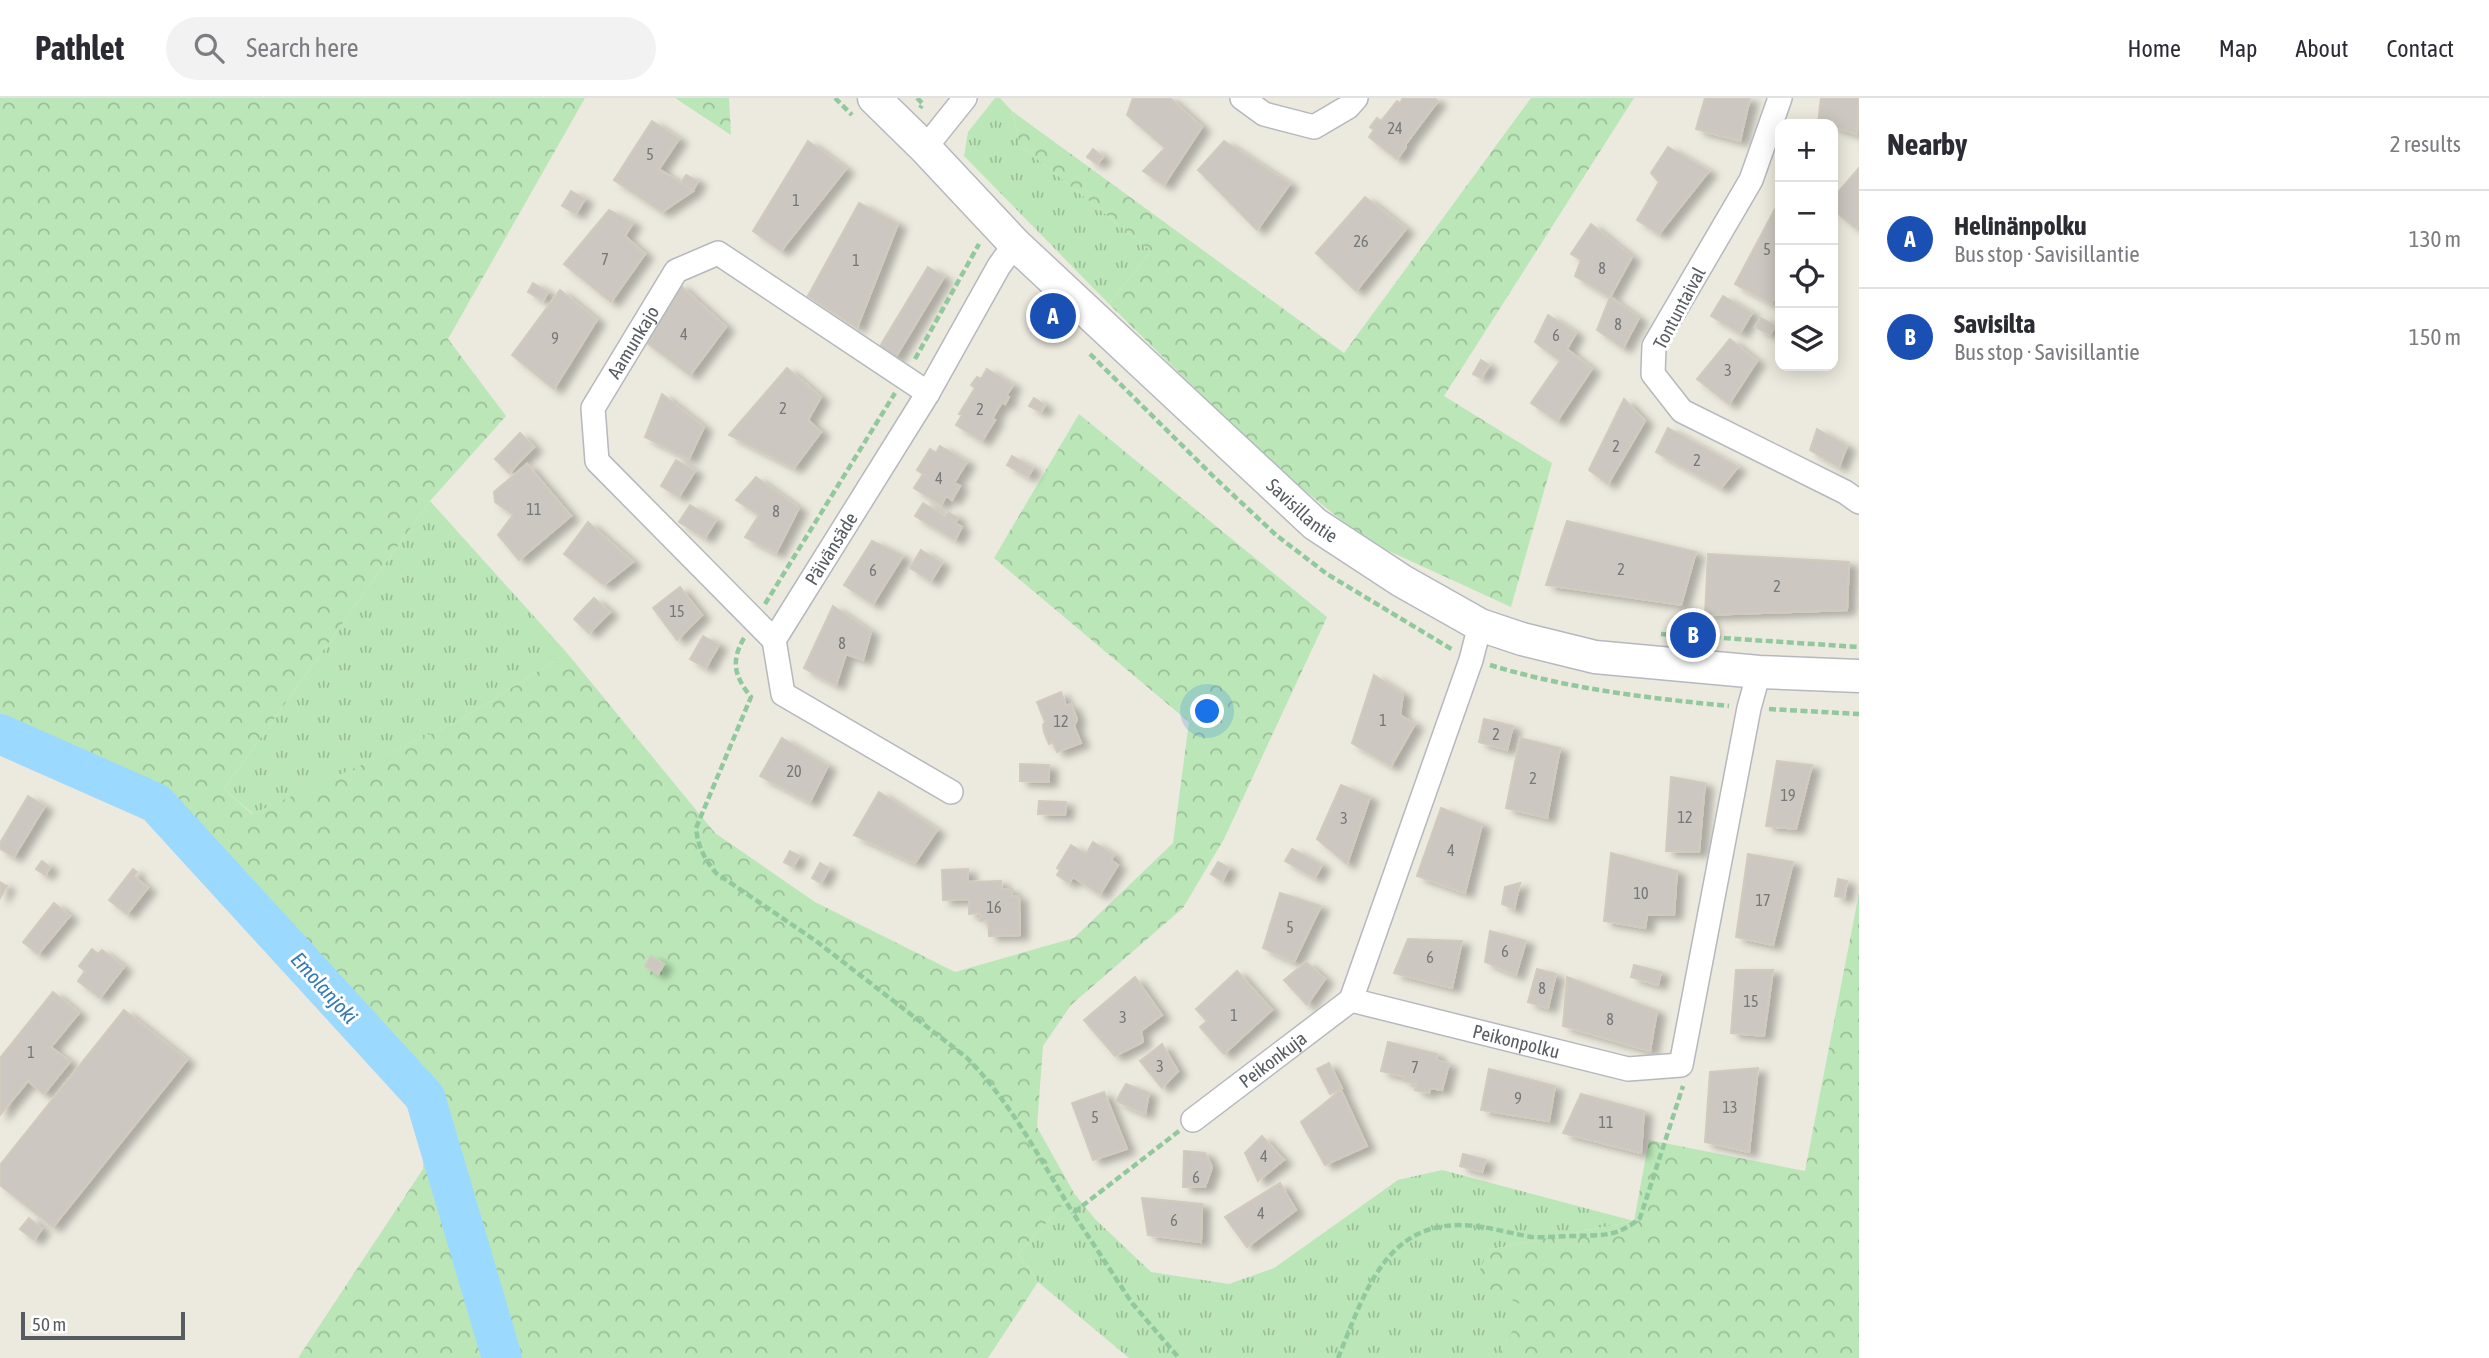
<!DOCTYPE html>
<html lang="en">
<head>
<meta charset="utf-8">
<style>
	:root { --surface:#fff; --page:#f2f2f3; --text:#2b2b33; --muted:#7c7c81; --line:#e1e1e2; --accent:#2563eb }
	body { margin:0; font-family:"Asap Condensed",sans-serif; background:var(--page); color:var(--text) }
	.controls { position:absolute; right:21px; top:21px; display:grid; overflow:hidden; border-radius:14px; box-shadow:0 4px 18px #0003 }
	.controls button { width:63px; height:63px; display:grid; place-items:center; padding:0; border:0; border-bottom:2px solid var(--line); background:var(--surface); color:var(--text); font:35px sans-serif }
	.scale { position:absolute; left:21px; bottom:18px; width:164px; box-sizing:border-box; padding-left:7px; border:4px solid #585c61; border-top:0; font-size:19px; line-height:24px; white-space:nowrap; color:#585c61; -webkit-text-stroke:5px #fff; paint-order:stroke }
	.you { position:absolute; left:1208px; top:614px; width:24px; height:24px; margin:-18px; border:5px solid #fff; border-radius:50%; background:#1a73e8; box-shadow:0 0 0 10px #1a73e833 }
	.badge { display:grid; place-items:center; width:46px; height:46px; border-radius:50%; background:var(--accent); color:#fff; font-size:23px; font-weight:700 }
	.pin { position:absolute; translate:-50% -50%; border:4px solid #fff; box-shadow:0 2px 7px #0006 }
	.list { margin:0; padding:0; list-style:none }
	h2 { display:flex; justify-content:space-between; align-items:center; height:91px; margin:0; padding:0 28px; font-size:30px }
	h2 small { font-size:23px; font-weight:400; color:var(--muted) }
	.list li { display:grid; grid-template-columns:46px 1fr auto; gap:21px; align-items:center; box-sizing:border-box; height:98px; padding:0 28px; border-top:2px solid var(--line) }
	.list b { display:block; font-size:26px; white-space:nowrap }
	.list p { margin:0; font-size:23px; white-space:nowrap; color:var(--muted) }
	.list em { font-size:23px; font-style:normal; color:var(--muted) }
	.icon { flex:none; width:38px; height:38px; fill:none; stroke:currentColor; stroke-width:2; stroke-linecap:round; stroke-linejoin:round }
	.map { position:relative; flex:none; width:1859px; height:1260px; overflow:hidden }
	header { display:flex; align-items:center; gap:42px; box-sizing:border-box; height:98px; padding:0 35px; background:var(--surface); border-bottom:2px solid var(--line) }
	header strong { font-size:33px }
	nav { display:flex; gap:38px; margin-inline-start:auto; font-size:24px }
	.search { width:490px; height:63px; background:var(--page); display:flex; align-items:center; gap:18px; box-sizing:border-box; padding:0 24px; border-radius:38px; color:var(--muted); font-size:26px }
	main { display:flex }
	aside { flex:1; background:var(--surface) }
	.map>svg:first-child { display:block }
	.grass { fill:url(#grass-tufts) }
	.forest { fill:url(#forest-crowns) }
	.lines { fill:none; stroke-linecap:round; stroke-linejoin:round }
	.river { stroke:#9cd9ff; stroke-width:40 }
	.building { fill:#ccc7c0; stroke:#d1cabd; stroke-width:2; filter:url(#shadow) }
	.street-casing { stroke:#b5b8bd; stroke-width:26 }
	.secondary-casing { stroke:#b5b9bf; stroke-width:35 }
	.path { stroke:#91c89d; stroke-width:4.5; stroke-dasharray:7 3.5; stroke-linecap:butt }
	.street { stroke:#fff; stroke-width:23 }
	.secondary { stroke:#fff; stroke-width:32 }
	.labels { text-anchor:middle; stroke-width:6; stroke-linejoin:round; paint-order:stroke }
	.number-label { font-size:16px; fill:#757779 }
	.street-label { font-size:19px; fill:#585c61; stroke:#fff }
	.water-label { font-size:21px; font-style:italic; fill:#337bb8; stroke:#fff }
</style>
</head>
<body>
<header>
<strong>Pathlet</strong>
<div class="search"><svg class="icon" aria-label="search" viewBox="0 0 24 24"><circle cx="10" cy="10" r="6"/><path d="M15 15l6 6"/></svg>Search here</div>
<nav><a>Home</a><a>Map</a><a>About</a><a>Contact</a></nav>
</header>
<main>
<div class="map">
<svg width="1859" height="1260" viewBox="0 0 1859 1260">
	<defs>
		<pattern id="grass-tufts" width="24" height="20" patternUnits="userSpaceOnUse" patternTransform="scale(1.75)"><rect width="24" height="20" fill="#bbe7b8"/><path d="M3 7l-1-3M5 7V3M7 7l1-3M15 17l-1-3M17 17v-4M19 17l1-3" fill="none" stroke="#9bbe99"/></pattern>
		<pattern id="forest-crowns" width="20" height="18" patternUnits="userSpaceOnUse" patternTransform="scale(1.75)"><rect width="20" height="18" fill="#bbe7b8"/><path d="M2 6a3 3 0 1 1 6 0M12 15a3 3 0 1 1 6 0" fill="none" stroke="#9bbe99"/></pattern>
		<filter id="shadow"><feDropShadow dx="8" dy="4.5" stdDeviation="3.5" flood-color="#0004"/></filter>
	</defs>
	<rect width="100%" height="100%" fill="#ece9de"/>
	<!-- grass -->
	<path class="grass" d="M995,0H1000L1012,13L1020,47L1151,153L1109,206L964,58L968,34Z
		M430,403L567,555L457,624L253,716L224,691Z
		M1442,1072L1634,1123L1488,1152L1527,1209L1497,1260H1129L1038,1184L1018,1155L1074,1095L1095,1121L1151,1174L1229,1186L1274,1170L1398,1082Z"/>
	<!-- forest -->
	<path class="forest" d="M0,0H585L448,241L506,318L430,403L224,691L252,716L457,624L567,555L715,735L815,804L955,874L1074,840L1173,745L1189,624L994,460L1079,316L1327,519L1224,741L1183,810L1071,907L1043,948L1037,1029L1074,1095L1018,1155L1038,1184L988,1260H298L423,1071L425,999L156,705L0,636Z
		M675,0H729L731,37Z
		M1531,0H1634L1444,298L1552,365L1511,509L1367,443L1272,366L1109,206L1151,153L1020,47L1012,13L1344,255Z
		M1859,795V1260H1497L1526,1209L1475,1184L1488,1152L1634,1123L1649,1042L1805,1073Z"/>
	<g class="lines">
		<!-- river -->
		<path class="river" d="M0,636L156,705L425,999L502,1260"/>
	</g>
	<!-- building -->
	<path class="building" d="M1133,0H1170L1202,29L1164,87L1143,73L1165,50L1127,17Z
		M1403,0H1434L1438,3L1406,46V49L1397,61L1369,39L1374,32L1370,29L1377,20L1381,23L1397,3L1400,5Z
		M1705,0H1750L1740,43L1696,31Z
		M1821,0H1859L1857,36L1833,29V26L1818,25Z
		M652,23L679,41L659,71L693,93L662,114L614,82Z
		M808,43L846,71L781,153L753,133Z
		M1224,43L1290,86L1257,132L1198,72Z
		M1668,49L1709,73L1659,136L1637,122L1659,84L1651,75Z
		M1093,51L1103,59L1097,66L1087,59Z
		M1859,70V126L1855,130L1833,111V100Z
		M686,77L698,83L693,92L681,85Z
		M571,93L585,101L576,116L562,108Z
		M1365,99L1406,131L1356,193L1316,155Z
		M859,105L898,126L857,230L808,198Z
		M1775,111L1780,116V193L1771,205L1735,186Z
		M609,112L633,125L625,138L645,156L611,204L564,166Z
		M1591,126L1632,159L1610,199L1575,178L1581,162L1571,156Z
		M928,169L944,179L895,260L879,250Z
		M533,185L548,194L543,203L528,194Z
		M679,186L726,229L690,277L643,242Z
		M560,192L597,222L554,291L512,257Z
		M1723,198L1752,215L1740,235L1711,218Z
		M1610,199L1639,220L1623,250L1597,232Z
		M1548,217L1576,235L1567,251L1592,271L1557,323L1531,305L1560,263L1535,244Z
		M1761,220L1775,228L1770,237L1755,229Z
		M1730,241L1757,263L1729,306L1697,281Z
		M1481,262L1489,267L1481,280L1473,276Z
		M787,270L821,299L808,322L821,334L794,370L729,337Z
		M987,271L1013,287L1006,298L1009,299L1005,306L1002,304L992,321L995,322L982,343L956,327L962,317L959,316L975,290L971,287L977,279L981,281Z
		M662,296L704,329L689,361L645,339Z
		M1034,300L1045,307L1041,314L1029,308Z
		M1624,301L1645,323L1608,386L1589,372Z
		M1668,330L1738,369L1721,390L1656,354Z
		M1817,331L1847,348L1839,369L1810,352Z
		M520,335L534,349L509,375L495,361Z
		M940,348L967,364L954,385L960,388L952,402L946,398L941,407L914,390L923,376L917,372L930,351L936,355Z
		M1012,358L1033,370L1028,379L1007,367Z
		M676,362L695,373L679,399L661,388Z
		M527,366L571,418L519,462L498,437L513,417L495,404L494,394Z
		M756,379L799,410L776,455L745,439L759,417L736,402Z
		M923,405L946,419L948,414L958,420L955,425L962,429L955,442L915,418Z
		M690,407L716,422L705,440L679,424Z
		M1567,423L1696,454L1681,507L1546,487Z
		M588,424L633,464L604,487L564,456Z
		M872,443L903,458L873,506L844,487Z
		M921,452L942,465L931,483L910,470Z
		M1708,456L1849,464L1847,512L1705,517Z
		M680,489L702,517L677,542L653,510Z
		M594,500L610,514L589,535L574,521Z
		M833,508L871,534L863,562L846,556L836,587L804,570Z
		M703,538L719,547L706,570L690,561Z
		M1374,577L1403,596L1400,617L1415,626L1391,668L1352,645Z
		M1061,594L1066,608L1071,606L1077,621L1074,628L1081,645L1057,654L1053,644L1049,646L1044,634L1043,627L1045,624L1037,604Z
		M1484,621L1513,628L1507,652L1479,644Z
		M782,640L828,668L810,704L760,678Z
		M1520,640L1560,650L1547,720L1506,710Z
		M1777,663L1812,667L1796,731L1766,728Z
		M1020,666L1049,667V684L1020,683Z
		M1671,679L1705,685L1699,754L1666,753Z
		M1341,687L1370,699L1347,766L1317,741Z
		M879,694L937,732L915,765L854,737Z
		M28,698L45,708L14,759L0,751V745Z
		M1039,703L1066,704L1065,717L1038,716Z
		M1441,710L1482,726L1465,795L1417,778Z
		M1093,744L1114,757L1111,762L1118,767L1100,796L1073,779L1069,785L1057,777L1060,772L1057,770L1071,747L1086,756Z
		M1292,751L1322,767L1315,780L1285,763Z
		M790,753L799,758L793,769L784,764Z
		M1611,755L1677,773L1674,817H1647L1645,830L1604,823Z
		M1748,756L1793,764L1773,847L1736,839Z
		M42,763L50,769L45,777L36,771Z
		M1218,764L1229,770L1222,783L1211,776Z
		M820,765L829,770L821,785L812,780Z
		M133,771L137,774L134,778L148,790L127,816L109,802Z
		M968,771V784L1001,783L1002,791H1012V798H1019L1020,837L989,838L988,822L980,823V815L969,816V801L943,802L942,772Z
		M1838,781L1847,783L1844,800L1835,798Z
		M0,784L7,788L0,800Z
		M1520,785L1514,811L1502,806L1505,789Z
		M1280,795L1321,808L1294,864L1263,850Z
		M54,805L70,818L38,856L23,844Z
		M1490,833L1526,843L1516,877L1485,864Z
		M1408,841L1462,843L1452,890L1394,875Z
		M92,851L98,856L102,852L124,869L100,900L78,883L85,873L79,868Z
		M651,858L664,866L658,876L645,868Z
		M1306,864L1325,881L1307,907L1284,882Z
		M1634,867L1661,874L1658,887L1631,879Z
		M1537,871L1556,876L1548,910L1528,904Z
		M1736,872H1773L1764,938L1731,935Z
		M1237,873L1272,912L1224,956L1200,929L1207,923L1196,911Z
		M1135,879L1162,917L1141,933L1143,944L1115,958L1084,922Z
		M1567,879L1657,913L1650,953L1563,928Z
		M53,894L79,915L51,949L70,964L44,996L28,983L0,1017V960Z
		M124,912L187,962L53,1129L0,1087V1067Z
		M1388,944L1437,956L1436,962L1449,966L1442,992L1430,990L1429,995L1415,992L1417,986L1404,983L1405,979L1381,973Z
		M1162,946L1178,973L1162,990L1140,963Z
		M1329,965L1342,990L1330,996L1317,971Z
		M1758,970L1749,1054L1705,1044L1710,974Z
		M1489,971L1555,988L1549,1023L1481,1012Z
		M1126,986L1149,995L1145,1016L1116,1003Z
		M1341,992L1367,1048L1325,1067L1301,1024Z
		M1104,994L1127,1051L1093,1062L1072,1005Z
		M1581,996L1644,1013L1641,1055L1563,1035Z
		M1262,1038L1284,1062L1258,1083L1245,1055Z
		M1184,1053L1205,1055L1212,1069L1205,1089H1183Z
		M1463,1056L1486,1062L1482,1074L1460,1068Z
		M1280,1085L1296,1112L1247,1149L1225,1119Z
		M1142,1100L1202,1106L1201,1144L1148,1137Z
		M29,1120L42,1131L34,1142L20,1131Z"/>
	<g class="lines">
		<!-- street casing -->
		<g class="street-casing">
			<g id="street">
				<path d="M1242,0L1264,16L1314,29L1348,9L1356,0"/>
				<path d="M1780,0L1751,82L1654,248L1653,276L1682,313L1845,394L1859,404"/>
				<path d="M925,50L965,0"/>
				<path id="s1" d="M1480,527L1471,562L1351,902L1628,971L1681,967L1749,610L1759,574"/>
				<path id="s2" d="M774,542L597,363L593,310L676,173L718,155L928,295"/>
				<path id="s3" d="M951,694L783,596L774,542L928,295L999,168L1015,146"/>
				<path id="s4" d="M1193,1022L1351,902"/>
			</g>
		</g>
		<!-- secondary casing -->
		<g class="secondary-casing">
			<g id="secondary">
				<path id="s5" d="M874,0L925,50L1015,146L1315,426L1402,483L1480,527L1522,541L1595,559L1759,574L1859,578"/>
			</g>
		</g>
		<!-- path -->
		<path class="path" d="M835,0L852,17
			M917,0L923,6L920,10
			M1090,256L1215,380L1276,437L1327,476L1453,552
			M915,261L979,146
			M765,506L895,295
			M1661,536L1859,549
			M744,540C730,564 735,579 751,599L696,730C698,749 704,760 716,775L816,843L966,959C1011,1004 1040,1061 1073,1115
			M1490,567C1569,591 1648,600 1729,608
			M1769,611L1859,616
			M1179,1033L1073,1115L1132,1205L1179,1260
			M1338,1260C1365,1195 1386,1118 1474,1128C1494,1130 1513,1136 1532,1139C1546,1140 1561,1138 1575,1138C1604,1137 1617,1139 1640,1120L1683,988"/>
		<!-- street -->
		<use href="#street" class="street"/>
		<!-- secondary -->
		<use href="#secondary" class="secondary"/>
	</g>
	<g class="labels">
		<!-- number labels -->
		<g class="number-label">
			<text x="1395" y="36">24</text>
			<text x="650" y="62">5</text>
			<text x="796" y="108">1</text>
			<text x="1361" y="149">26</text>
			<text x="1767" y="157">5</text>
			<text x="605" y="167">7</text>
			<text x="856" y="168">1</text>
			<text x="1602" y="176">8</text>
			<text x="1618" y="232">8</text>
			<text x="684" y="242">4</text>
			<text x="1556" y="243">6</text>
			<text x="555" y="246">9</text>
			<text x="1728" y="278">3</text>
			<text x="783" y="316">2</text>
			<text x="980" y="317">2</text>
			<text x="1616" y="354">2</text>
			<text x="1697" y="368">2</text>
			<text x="939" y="386">4</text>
			<text x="534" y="417">11</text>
			<text x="776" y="419">8</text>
			<text x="1621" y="477">2</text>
			<text x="873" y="478">6</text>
			<text x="1777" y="494">2</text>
			<text x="677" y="519">15</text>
			<text x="842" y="551">8</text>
			<text x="1383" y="628">1</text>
			<text x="1061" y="629">12</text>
			<text x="1496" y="642">2</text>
			<text x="794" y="679">20</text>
			<text x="1533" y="686">2</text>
			<text x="1788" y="703">19</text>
			<text x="1685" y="725">12</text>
			<text x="1344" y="726">3</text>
			<text x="1451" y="758">4</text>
			<text x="1641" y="801">10</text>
			<text x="1763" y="808">17</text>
			<text x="994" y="815">16</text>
			<text x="1290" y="835">5</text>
			<text x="1505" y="859">6</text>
			<text x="1430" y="865">6</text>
			<text x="1542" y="896">8</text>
			<text x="1751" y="909">15</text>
			<text x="1234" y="923">1</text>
			<text x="1123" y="925">3</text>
			<text x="1610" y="927">8</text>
			<text x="31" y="960">1</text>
			<text x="1160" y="974">3</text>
			<text x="1415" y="975">7</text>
			<text x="1518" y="1006">9</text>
			<text x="1730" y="1015">13</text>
			<text x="1095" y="1025">5</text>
			<text x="1606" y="1030">11</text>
			<text x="1264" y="1064">4</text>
			<text x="1196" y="1085">6</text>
			<text x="1261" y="1121">4</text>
			<text x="1174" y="1128">6</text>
		</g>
		<!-- street labels -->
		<g class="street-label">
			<text transform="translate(1679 210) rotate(-62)" y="7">Tontuntaival</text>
			<text dy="7" stroke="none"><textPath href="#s2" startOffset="382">Aamunkajo</textPath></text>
			<text dy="7" stroke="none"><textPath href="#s5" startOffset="595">Savisillantie</textPath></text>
			<text dy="7" stroke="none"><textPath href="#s3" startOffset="357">Päivänsäde</textPath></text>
			<text dy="7" stroke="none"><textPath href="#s1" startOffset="567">Peikonpolku</textPath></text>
			<text dy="7" stroke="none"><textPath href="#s4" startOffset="100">Peikonkuja</textPath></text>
		</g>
		<!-- water labels -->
		<g class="water-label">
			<text transform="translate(324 890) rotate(48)" y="7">Emolanjoki</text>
		</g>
	</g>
</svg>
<div class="controls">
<button>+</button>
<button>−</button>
<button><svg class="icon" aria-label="locate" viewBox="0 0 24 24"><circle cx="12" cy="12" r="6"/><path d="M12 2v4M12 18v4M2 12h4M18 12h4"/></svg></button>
<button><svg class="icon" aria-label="layers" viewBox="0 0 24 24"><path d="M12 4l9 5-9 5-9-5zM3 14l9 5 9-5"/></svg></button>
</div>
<div class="scale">50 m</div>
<div class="you"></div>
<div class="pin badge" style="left:1053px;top:218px;background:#1a4fb4">A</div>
<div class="pin badge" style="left:1693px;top:537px;background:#1a4fb4">B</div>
</div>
<aside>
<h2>Nearby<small>2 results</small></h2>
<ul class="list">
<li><span class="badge" style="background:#1a4fb4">A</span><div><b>Helinänpolku</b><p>Bus stop · Savisillantie</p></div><em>130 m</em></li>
<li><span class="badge" style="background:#1a4fb4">B</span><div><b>Savisilta</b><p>Bus stop · Savisillantie</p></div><em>150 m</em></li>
</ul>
</aside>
</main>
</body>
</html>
